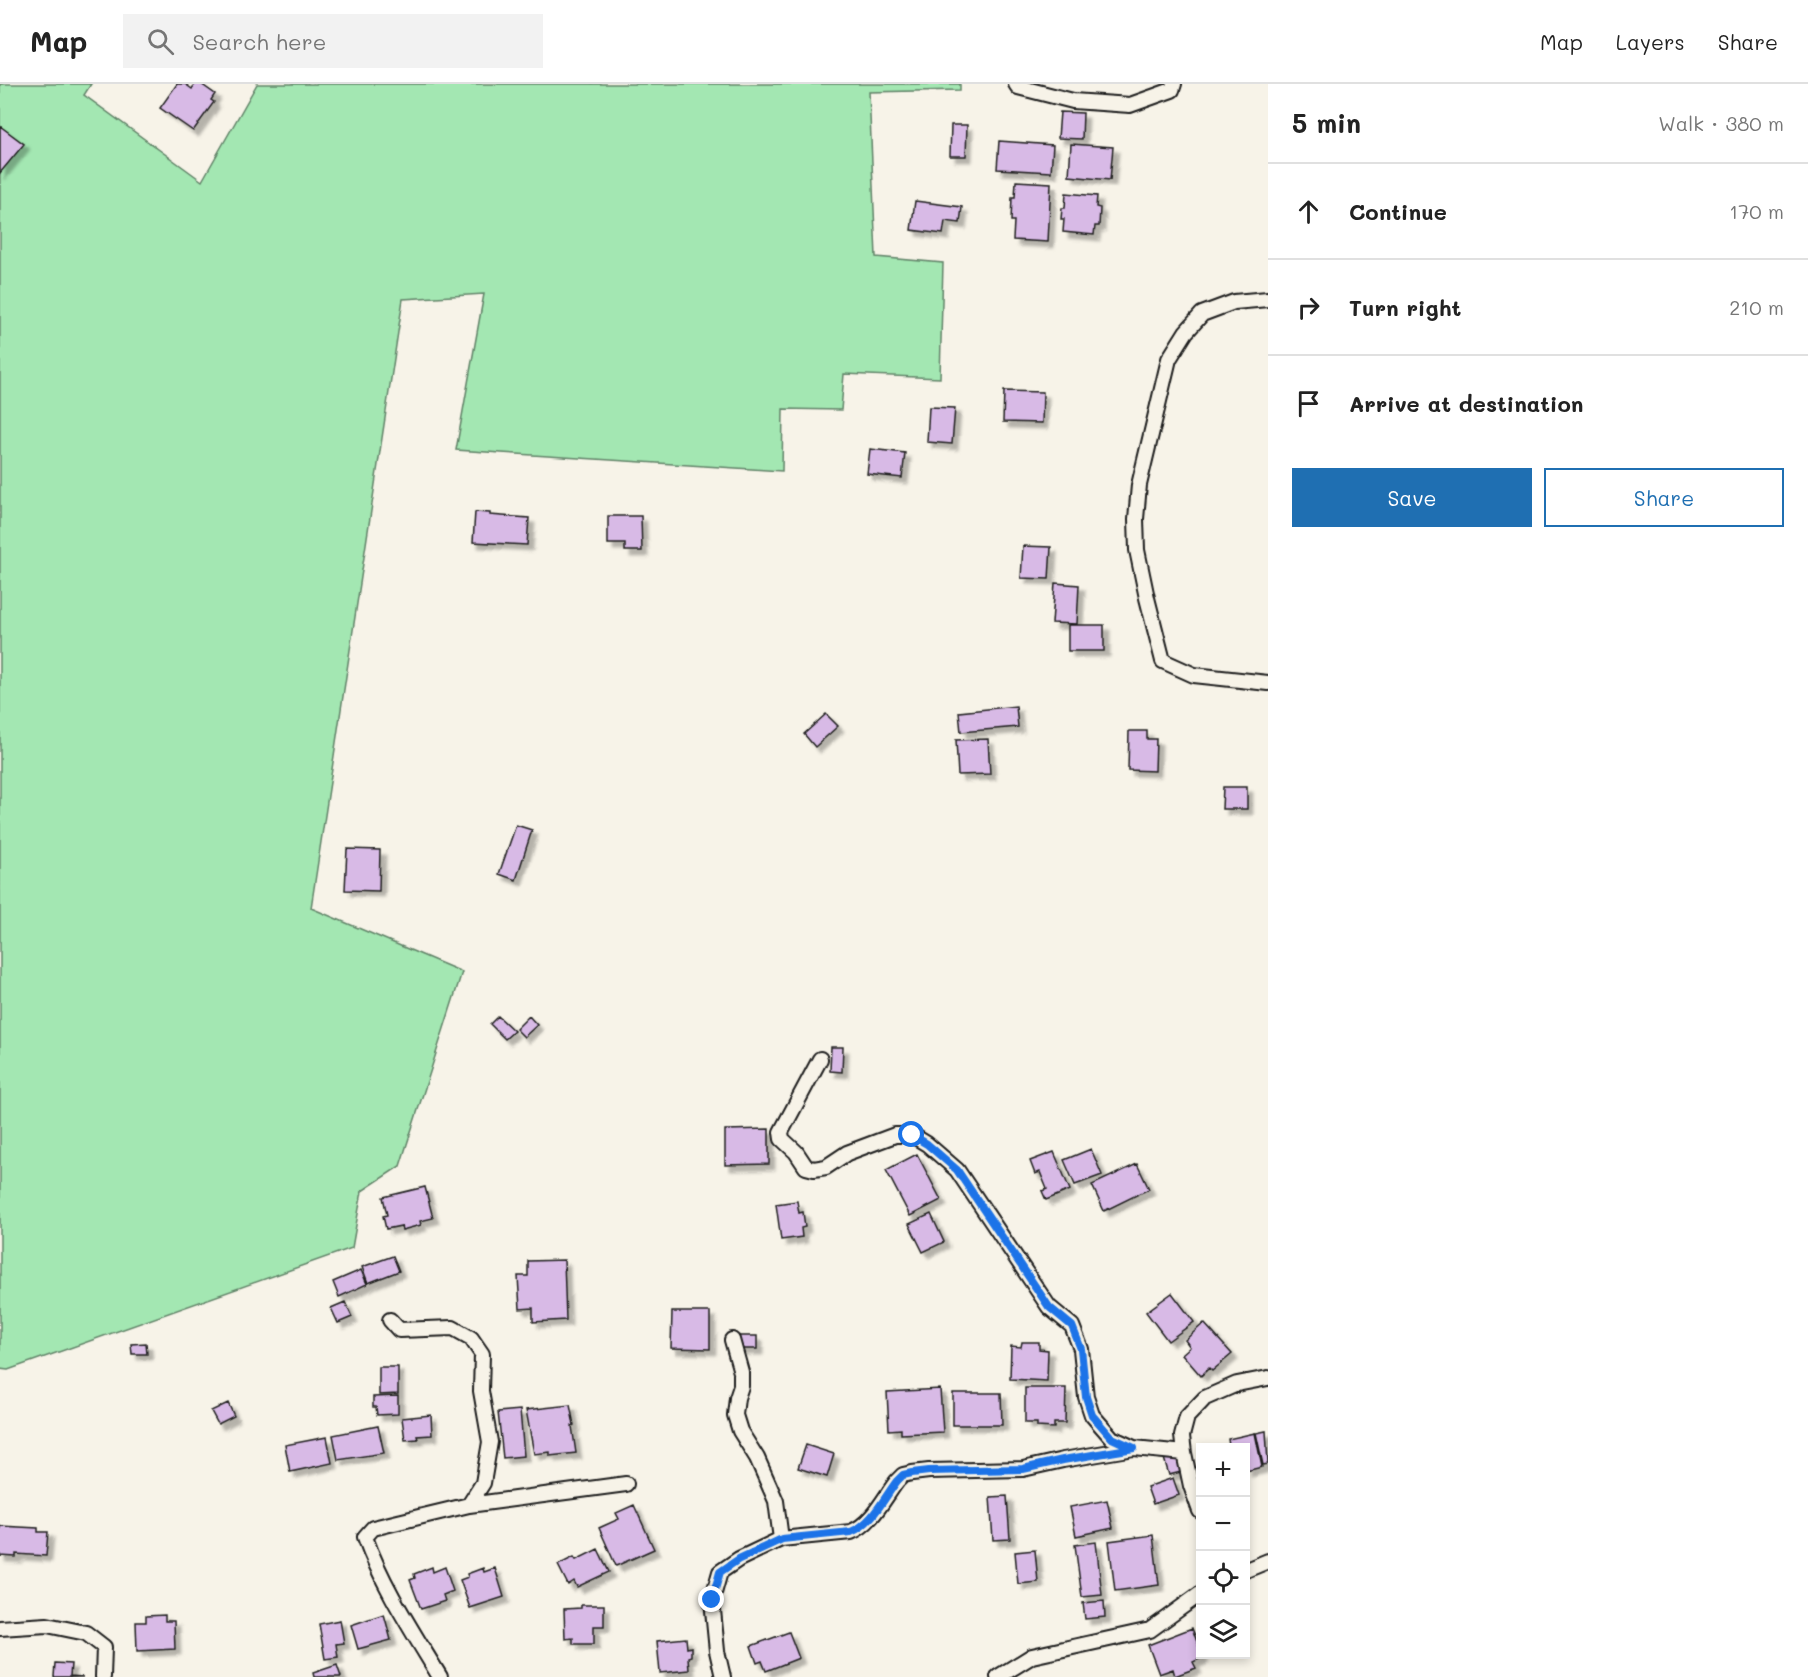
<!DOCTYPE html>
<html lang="en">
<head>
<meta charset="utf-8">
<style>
	:root { --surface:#fff; --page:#f2f2f2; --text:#222; --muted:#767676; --line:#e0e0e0; --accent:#1f6fb2 }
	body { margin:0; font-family:Mali,sans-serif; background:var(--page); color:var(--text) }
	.controls { position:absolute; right:18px; bottom:18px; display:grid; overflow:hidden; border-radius:0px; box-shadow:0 3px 9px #0003 }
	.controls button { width:54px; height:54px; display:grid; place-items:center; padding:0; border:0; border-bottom:2px solid var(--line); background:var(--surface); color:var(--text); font:30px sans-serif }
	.stop { position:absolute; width:18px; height:18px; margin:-14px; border:4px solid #1a73e8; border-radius:50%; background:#fff }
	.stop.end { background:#1a73e8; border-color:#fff; box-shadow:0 2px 6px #0008 }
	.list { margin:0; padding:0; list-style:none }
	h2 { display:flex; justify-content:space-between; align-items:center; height:78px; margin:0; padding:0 24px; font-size:26px }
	h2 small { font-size:20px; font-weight:400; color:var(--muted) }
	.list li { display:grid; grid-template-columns:39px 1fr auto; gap:18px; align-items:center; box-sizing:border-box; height:96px; padding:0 24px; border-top:2px solid var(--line) }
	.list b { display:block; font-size:22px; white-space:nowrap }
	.list em { font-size:20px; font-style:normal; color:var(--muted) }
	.actions { display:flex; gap:12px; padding:18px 24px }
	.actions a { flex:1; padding:14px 0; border:2px solid var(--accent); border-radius:0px; text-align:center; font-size:21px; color:var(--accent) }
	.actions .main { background:var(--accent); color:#fff }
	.icon { flex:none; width:33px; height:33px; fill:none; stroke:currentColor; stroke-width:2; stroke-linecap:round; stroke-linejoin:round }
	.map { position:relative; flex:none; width:1268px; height:1593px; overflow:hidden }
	header { display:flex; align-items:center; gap:36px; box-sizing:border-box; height:84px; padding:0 30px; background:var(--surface); border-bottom:2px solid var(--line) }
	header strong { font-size:28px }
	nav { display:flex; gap:33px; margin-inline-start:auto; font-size:21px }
	.search { width:420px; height:54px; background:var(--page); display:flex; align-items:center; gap:15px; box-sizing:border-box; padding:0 21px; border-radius:0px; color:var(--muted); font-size:22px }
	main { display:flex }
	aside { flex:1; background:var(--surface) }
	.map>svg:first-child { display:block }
	.green { fill:#a3e7b2; stroke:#608267; stroke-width:1.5 }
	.building { fill:#d8bae6; stroke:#1c1c1c; stroke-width:1.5; filter:url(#shadow) }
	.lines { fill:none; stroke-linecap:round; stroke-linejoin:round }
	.street-casing { stroke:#1c1c1c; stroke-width:18 }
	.street { stroke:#f7f3e8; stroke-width:14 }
	.route { stroke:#1a73e8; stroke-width:8 }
</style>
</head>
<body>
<header>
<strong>Map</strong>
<div class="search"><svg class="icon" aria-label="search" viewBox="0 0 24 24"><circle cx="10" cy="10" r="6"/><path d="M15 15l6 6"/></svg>Search here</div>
<nav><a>Map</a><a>Layers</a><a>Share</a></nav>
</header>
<main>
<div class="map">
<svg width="1268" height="1593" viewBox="0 0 1268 1593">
	<defs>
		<filter id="shadow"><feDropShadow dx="5.5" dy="5.5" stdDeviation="1.5" flood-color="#0004"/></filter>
	</defs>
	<rect width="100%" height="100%" fill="#f7f3e8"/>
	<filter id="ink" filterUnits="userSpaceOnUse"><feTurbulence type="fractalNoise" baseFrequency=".0167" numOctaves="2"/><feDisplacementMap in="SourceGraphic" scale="12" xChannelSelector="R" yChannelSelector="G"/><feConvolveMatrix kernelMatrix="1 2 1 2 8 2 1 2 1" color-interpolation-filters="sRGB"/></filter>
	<g filter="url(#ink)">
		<!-- green -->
		<path class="green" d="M0,0H91L84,11L202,97L257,0H960V6L869,8L876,173L943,179L940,294L844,290L841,326L783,325L782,387L456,366L484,210L403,215L311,824L462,888L400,1082L362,1107L352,1164L8,1286L0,1285Z"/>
		<!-- building -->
		<path class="building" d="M177,0H185L192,5L195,0H201L215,10L211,16L214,18L193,47L160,24Z
			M1060,28L1083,29L1082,55L1058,54Z
			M951,41H967L966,72H950Z
			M0,42L24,60L0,89Z
			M999,57L1053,61L1051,88L997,85Z
			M1071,60L1113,63L1110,96L1069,92Z
			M1016,97L1051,99L1048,158L1013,156L1014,137H1011L1012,113H1015Z
			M1066,109L1097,112L1096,123L1100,124L1099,142H1095L1094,151L1063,148L1064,135H1061L1062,124H1065Z
			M915,117L962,123L960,139L945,137L943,150L911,146Z
			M1004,307L1043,308L1042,339L1003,338Z
			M929,323L955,324L952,360L927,358Z
			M870,365L905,369L902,394L867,390Z
			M475,428L490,429V431L529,434L527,461L473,458Z
			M608,432H641L642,467H625V460H608Z
			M1023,462L1051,463L1049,495L1021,494Z
			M1055,499L1079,501L1077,540L1052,539Z
			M1068,541H1104V567H1068Z
			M1016,622L1018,643L961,648L959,628Z
			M826,630L838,642L815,663L804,650Z
			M1129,647H1147V655H1156L1155,687L1128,686Z
			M988,655L990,690L958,691L956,656Z
			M1223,703H1247V725H1222Z
			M516,741L532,746L516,796L499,790Z
			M347,765L380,766L379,807L345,806Z
			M498,932L514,947L505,955L490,940Z
			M529,932L537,941L524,953L516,945Z
			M831,963H843L842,988L830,987Z
			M769,1045V1080L725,1081V1046Z
			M1091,1065L1102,1091L1075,1101L1064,1076Z
			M1054,1068L1070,1106L1046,1116L1042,1107L1047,1105L1040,1088L1035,1090L1030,1077Z
			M917,1070L941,1116L910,1132L886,1086Z
			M1137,1080L1149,1105L1104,1127L1092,1101Z
			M425,1103L433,1134L420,1137L421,1141L402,1146L401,1142L386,1145L383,1132L387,1131L383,1113Z
			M797,1117L799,1129L803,1128L805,1143L801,1144L802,1153L781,1156L776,1120Z
			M931,1130L944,1158L923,1168L909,1140Z
			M393,1172L399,1187L368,1199L362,1183Z
			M564,1176L566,1236L533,1238V1224L520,1225L518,1192H528V1177Z
			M361,1186L367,1200L339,1213L333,1198Z
			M1172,1209L1194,1238L1168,1257L1146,1228Z
			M345,1218L352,1233L338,1239L331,1224Z
			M672,1228H710V1265L671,1264Z
			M1204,1239L1232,1270L1212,1287L1209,1284L1201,1292L1182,1270L1190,1263L1185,1256Z
			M739,1252H757V1265H739Z
			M1022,1258H1039V1265L1048,1266L1047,1297L1010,1295L1011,1262L1021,1263Z
			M146,1259L147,1270H132L131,1260Z
			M379,1283H398V1310L379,1311Z
			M1025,1304H1066L1065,1339H1054V1344L1037,1343V1339H1025Z
			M940,1305L943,1348L901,1350V1345L889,1346L887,1308Z
			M953,1309H1001L1002,1341H953Z
			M398,1312V1330L377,1331L376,1323H373V1313Z
			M228,1319L234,1332L218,1340L211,1327Z
			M570,1321L574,1341L572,1342L576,1369L550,1372V1368L534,1370L526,1326Z
			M520,1326L524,1372L503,1374L498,1328Z
			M431,1331L432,1351L417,1352L418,1355L405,1356L402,1334Z
			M378,1342L384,1369L338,1376L333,1351Z
			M1266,1347L1268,1380L1263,1381L1256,1349Z
			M1255,1349L1262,1383L1246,1387V1364H1222L1229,1362L1228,1355Z
			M327,1353L332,1379L290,1388L285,1361Z
			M806,1361L834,1370L827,1393L798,1384Z
			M1163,1371L1177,1374L1181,1388L1169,1391Z
			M1173,1394L1179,1411L1153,1420L1147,1403Z
			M1007,1412L1010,1455L993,1456L990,1413Z
			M1107,1416L1113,1444L1076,1452L1070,1423Z
			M634,1421L654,1465L616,1482L599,1444L619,1435L616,1429Z
			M0,1442L38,1444V1448H48L46,1472L16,1470V1473L0,1472Z
			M1153,1451L1159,1501L1115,1507L1109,1457Z
			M1096,1458L1102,1511L1082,1513L1075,1461Z
			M598,1465L609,1488L577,1503L574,1497L568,1501L558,1481L574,1473L576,1476Z
			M1035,1466L1038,1498L1018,1500L1015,1468Z
			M432,1483L433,1488L445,1483L453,1507L443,1511L445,1517L421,1525L410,1496L415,1494L414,1490Z
			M483,1484L484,1488L495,1484L504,1513L470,1524L460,1496L468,1493L467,1490Z
			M1104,1517L1105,1533L1085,1535L1083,1519Z
			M581,1521H604V1542H594V1560H573V1554L565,1555L564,1525L581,1524Z
			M384,1530L391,1556L358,1565L351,1541Z
			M165,1531V1537H174L175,1565L137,1567L136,1538H146V1532Z
			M340,1536L344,1559L336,1560L338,1573L325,1575L319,1540Z
			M1192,1544L1200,1566V1570L1203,1573L1193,1578L1196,1584L1175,1592L1173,1585L1159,1590L1148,1561Z
			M789,1548L799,1574L766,1587L762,1577L757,1579L751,1562Z
			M686,1554L687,1564L691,1563V1572L688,1573L689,1586L660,1589L657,1557Z
			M55,1579L71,1580L70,1592L83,1593H54Z
			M337,1581L341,1593H314L313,1589Z"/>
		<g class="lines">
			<!-- street casing -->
			<g class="street-casing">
				<path id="street" d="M1016,0L1018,3L1073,17L1130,21L1172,6L1174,0
					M1268,215L1234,218L1202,230L1186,248L1169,275L1139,401L1136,435L1137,466L1147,514L1163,577L1194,591L1268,599
					M820,975L781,1048L782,1055L796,1068L806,1083L814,1085L826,1083L847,1069L895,1051H912L927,1060L957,1086L1049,1223L1072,1242L1081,1265L1086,1313L1092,1331L1112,1354L1134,1364
					M390,1236L399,1246L453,1244L471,1254L482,1270L481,1307L490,1358L483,1399L469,1421
					M732,1256L741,1288V1302L737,1314L735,1331L740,1347L757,1374L776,1417L781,1455
					M1200,1427L1191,1402L1184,1369L1182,1352L1187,1333L1205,1314L1237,1300L1268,1294
					M1246,1486L1268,1477
					M0,1544L47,1541L86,1549L104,1563L103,1593
					M440,1593C413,1548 383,1503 365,1453L373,1444L469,1421L626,1400
					M723,1593L717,1567L712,1516L720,1488L739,1475L781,1455L851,1448C872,1440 884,1414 897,1397L903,1391L912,1389L929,1387L1023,1385L1063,1376L1134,1364L1184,1369
					M998,1593L1032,1572L1150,1546L1200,1510"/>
			</g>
			<!-- street -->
			<use href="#street" class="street"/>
		</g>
	</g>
	<g class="lines" filter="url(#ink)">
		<!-- route -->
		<path class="route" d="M712,1516L720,1488L739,1475L782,1455L851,1448C872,1440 884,1414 897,1397L903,1391L912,1389L929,1387L1023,1385L1063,1376L1134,1364L1112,1354L1092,1331L1086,1313L1081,1265L1072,1242L1049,1223L957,1086L927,1060L912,1051"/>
	</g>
</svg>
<div class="controls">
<button>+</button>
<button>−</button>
<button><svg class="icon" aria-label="locate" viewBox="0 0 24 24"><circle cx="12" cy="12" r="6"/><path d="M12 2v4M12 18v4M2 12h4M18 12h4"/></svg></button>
<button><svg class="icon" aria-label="layers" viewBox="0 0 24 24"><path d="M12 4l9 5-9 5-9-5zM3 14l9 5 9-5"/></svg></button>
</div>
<div class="stop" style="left:912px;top:1051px"></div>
<div class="stop end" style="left:712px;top:1516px"></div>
</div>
<aside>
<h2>5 min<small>Walk · 380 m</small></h2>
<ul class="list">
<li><svg class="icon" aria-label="ahead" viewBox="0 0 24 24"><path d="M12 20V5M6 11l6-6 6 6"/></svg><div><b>Continue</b></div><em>170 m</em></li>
<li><svg class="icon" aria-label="right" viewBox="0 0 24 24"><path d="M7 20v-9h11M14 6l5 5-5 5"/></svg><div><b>Turn right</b></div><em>210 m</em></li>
<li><svg class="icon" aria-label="arrive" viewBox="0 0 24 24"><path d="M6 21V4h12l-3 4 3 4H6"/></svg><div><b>Arrive at destination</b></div></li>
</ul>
<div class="actions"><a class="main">Save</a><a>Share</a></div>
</aside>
</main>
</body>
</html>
